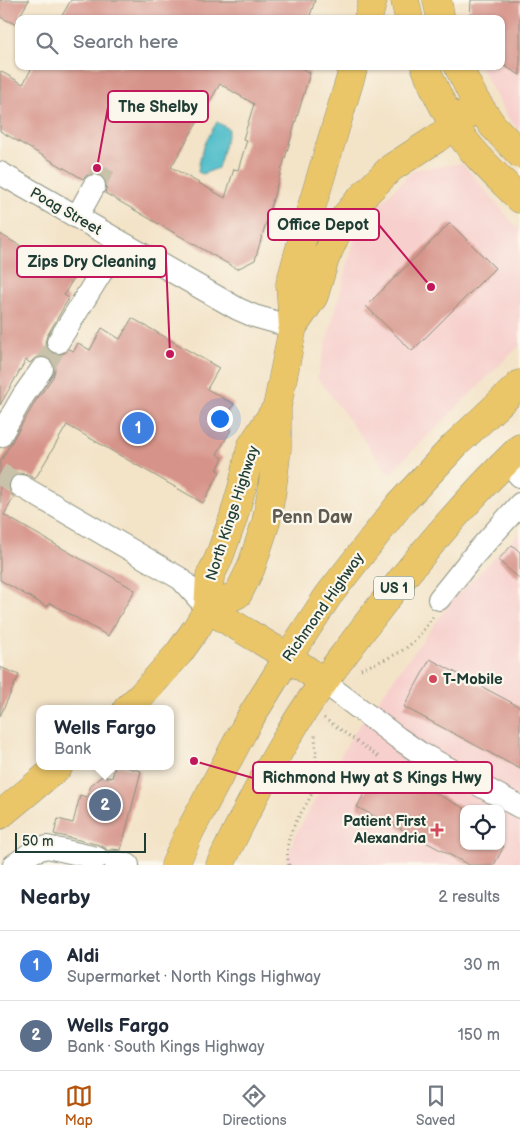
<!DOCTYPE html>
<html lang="en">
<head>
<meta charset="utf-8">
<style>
	:root { --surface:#fff; --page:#f2f2f3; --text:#1f2937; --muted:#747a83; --line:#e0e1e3; --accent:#b45309 }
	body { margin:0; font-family:"Balsamiq Sans",sans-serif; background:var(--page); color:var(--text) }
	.controls { position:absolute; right:15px; bottom:15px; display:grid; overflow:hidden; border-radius:10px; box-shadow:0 1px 4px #0004 }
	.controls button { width:45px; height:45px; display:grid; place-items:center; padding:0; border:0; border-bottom:1px solid var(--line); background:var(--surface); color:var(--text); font:25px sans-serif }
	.scale { position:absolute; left:15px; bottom:12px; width:131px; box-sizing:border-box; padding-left:5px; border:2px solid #1f3d34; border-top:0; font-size:14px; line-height:18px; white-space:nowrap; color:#1f3d34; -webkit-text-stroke:4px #fbf7ec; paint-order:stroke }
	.you { position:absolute; left:219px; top:418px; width:18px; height:18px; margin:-12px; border:4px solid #fff; border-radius:50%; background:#1a73e8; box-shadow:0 0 0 8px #1a73e833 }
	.badge { display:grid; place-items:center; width:32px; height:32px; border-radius:50%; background:var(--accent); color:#fff; font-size:16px; font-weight:700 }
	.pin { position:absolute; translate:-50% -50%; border:2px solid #fff; box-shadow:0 1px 5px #0006 }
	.popup { position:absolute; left:36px; top:705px; width:138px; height:65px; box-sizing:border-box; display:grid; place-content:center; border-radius:10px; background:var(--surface); filter:drop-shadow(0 1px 4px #0005); font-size:16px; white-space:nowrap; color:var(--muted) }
	.popup b { font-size:19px; color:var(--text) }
	.popup::after { content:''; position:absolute; left:50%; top:100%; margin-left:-10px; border:10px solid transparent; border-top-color:var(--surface) }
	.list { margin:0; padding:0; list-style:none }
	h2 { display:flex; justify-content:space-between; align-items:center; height:65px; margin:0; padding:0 20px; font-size:21px }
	h2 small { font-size:16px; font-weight:400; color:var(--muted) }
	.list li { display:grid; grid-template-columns:32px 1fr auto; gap:15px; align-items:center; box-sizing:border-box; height:70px; padding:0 20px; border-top:1px solid var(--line) }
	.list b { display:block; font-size:19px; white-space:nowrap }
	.list p { margin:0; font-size:16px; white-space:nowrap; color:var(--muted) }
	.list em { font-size:16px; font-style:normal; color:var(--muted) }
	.icon { flex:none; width:28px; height:28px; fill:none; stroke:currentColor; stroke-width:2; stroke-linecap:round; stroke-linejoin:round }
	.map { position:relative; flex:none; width:520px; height:865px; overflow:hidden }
	.search { position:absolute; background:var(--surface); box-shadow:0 1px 4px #0004; left:15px; right:15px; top:15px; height:55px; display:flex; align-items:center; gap:12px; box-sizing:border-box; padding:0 18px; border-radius:10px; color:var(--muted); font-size:19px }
	.sheet { height:205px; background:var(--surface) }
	nav { display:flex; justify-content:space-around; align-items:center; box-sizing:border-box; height:70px; border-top:1px solid var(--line); background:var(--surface); font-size:14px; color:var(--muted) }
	nav a { display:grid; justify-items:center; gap:2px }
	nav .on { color:var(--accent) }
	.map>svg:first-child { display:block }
	.built { fill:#f7d0cd; fill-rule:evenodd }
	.water { fill:#51beca; stroke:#387e7f }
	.building { fill:#d69389; fill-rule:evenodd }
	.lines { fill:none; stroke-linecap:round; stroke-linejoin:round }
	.minor-tunnel { stroke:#c9c2aa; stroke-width:22; stroke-dasharray:22 11; stroke-linecap:butt }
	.minor-casing { stroke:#89907e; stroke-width:24 }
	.major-casing { stroke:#89907e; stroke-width:29 }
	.highway-casing { stroke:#89907e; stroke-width:29 }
	.path { stroke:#89907e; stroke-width:3; stroke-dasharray:1 4; stroke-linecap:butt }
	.minor { stroke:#fff; stroke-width:22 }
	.major { stroke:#ebc669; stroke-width:28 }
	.highway { stroke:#ebc669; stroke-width:28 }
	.poi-dot { fill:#d1495b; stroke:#fbf7ec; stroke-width:2 }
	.labels { text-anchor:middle; stroke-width:4.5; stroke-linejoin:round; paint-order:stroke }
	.shield { fill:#fbf7ec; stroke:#61756b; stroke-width:1 }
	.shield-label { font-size:14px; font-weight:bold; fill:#1f3d34 }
	.street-label { font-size:15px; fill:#1f3d34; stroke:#fbf7ec }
	.poi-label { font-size:15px; font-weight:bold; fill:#1f3d34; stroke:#fbf7ec; text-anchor:start }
	.quarter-label { font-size:18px; font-weight:bold; fill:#5f5b52; stroke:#fbf7ec }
	.leader { fill:none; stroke:#c2185b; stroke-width:2 }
	.callout-dot { fill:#c2185b; stroke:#fbf7ec; stroke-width:2 }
	.callout { fill:#fbf7ec; stroke:#c2185b; stroke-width:2 }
	.callout-label { font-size:16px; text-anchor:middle; font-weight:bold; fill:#1f3d34 }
</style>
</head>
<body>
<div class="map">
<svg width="520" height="865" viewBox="0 0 520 865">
	<rect width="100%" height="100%" fill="#fbf7ec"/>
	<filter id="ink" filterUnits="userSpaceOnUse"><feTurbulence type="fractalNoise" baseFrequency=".02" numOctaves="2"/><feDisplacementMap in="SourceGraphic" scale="10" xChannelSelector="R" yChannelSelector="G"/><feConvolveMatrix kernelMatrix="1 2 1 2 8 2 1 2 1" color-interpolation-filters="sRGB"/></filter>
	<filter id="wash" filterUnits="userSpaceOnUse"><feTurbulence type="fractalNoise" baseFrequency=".0096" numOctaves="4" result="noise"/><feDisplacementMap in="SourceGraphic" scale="20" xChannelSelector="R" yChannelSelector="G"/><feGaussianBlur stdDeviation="1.12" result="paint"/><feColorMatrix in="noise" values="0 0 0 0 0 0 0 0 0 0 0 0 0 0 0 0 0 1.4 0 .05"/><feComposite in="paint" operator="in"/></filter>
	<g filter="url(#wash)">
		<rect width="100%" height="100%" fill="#f3e3c7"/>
		<!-- built -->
		<path class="built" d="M470,0H520V132L508,118L480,66H501V19H470Z
			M462,163L520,231V345L389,474L317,377L359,224L414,170Z
			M520,532V865H284L295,835L354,733L453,599ZM464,809H501V846H464Z"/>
		<!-- water -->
		<path class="water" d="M217,122L229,129L218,168L203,174L198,172C200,152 206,140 217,122Z"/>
		<g id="blocks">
			<!-- building -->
			<path class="building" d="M0,0H29L15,24L0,17Z
				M71,0H315L309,19H60Z
				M471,0H520V75L501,64V19H470Z
				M33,66H298L310,73L255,260L237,269L105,193L107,185L105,179L101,175L93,173L87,175L83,179L0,131V71L23,84ZM220,84L254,104L243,139L247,140L238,170L234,169L225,198L171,167Z
				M450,223L495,268L412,351L366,306Z
				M0,234L60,269L62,264L77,272L64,295L69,298L47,336L45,342L47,349L51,353L58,355L65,353L69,349L74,351L78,343L90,350L102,328L120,339L132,318L219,368L207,389L234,404L222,425L231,430L217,454L223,458L217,470L220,472L203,503L67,425L35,479L28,475L21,473L14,475L9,480L8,485L9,492L14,497L4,515L135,590L108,636L50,603L47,607L0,580V462L35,402L53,377L55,370L54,363L49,358L44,356L36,357L30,363L26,360L0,405Z
				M512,545L520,552V579L498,560Z
				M430,659L520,707V769L404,707Z
				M0,667L19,675L0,716Z
				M380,763L410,780L464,808V846H504L494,865H469L388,822L387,823L357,807Z
				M115,766H122L141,771L121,850L112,849L108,851L105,848L100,845L54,834L58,819L73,823L80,795L87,797L90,786L102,776L112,778Z"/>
		</g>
	</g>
	<g filter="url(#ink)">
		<use href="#blocks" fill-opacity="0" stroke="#89907e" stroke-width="1"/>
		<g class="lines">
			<!-- minor-tunnel -->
			<path class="minor-tunnel" d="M94,186L110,157
				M42,369L58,342
				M0,474L21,486"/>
			<!-- minor casing -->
			<g class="minor-casing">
				<path id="minor" d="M0,173L238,309L254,316L293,327
					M77,217L94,186
					M58,342L120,242
					M0,436L23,396L42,369
					M506,461L520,476
					M21,486L181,579L208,609
					M439,599L475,554L520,504
					M324,682L398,738L420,753L520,807
					M115,862L128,865
					M14,865L34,851L47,847L97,858"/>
			</g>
			<!-- major casing -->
			<g class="major-casing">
				<path id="major" d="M405,0L409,19
					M437,0L441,19
					M368,19L373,0
					M425,66C433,86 442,106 454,125C471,153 497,176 520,199
					M458,66L475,100L493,126L520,154
					M293,327L314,296L325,259L343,219L358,201L391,168L436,139L465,117L475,100
					M208,609L238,594L251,568L266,522L272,490L277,448V407L293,327L290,284L308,219L354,66
					M208,609L288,657L324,682
					M127,709L141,696L179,653L196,629L208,609L210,576L218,560L233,519L243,484L251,447L277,407
					M0,815L59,766"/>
			</g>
			<!-- highway casing -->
			<g class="highway-casing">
				<path id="highway" d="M175,865L190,831L249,720L288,657L328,596L400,504L455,445L520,384
					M220,865C242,819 265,774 291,731C309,700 331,672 352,644C403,575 458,508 520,448"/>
			</g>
			<!-- path -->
			<path class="path" d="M361,669C378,662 400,655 413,642C421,634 427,625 433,617
				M324,718L379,757
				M420,785L423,780
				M289,865C281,829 306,814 316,783L317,774L315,735"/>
			<!-- minor -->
			<use href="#minor" class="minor"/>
			<!-- major -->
			<use href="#major" class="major"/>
			<!-- highway -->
			<use href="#highway" class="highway"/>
		</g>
	</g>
	<!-- markers -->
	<g class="poi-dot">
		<circle cx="433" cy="679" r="5"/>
		<path d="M434.5 822.5h5v5h5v5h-5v5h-5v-5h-5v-5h5z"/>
	</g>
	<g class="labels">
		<!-- shield labels -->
		<rect class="shield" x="374" y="576.5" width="40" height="23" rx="4"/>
		<g class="shield-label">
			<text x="394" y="593">US 1</text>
		</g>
		<!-- street labels -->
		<g class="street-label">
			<text transform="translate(66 211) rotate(30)" y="5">Poag Street</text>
			<text transform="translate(232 513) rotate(-72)" y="5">North Kings Highway</text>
			<text transform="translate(323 607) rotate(-55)" y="5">Richmond Highway</text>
		</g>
		<!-- poi labels -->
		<g class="poi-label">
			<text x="443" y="684">T-Mobile</text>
			<text x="426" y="826" text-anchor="end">Patient First<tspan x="426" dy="17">Alexandria</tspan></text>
		</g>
		<!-- quarter labels -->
		<g class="quarter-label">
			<text x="312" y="523">Penn Daw</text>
		</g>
	</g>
	<!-- callouts -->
	<path class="leader" d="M97 168L108 107M431 287L379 225M170 354L166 261M194 761L253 778"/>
	<g class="callout-dot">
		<circle cx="97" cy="168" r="5"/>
		<circle cx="431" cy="287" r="5"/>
		<circle cx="170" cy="354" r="5"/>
		<circle cx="194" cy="761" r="5"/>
	</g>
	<g class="callout">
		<rect x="108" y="91" width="100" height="31" rx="5"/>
		<rect x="268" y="209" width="111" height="31" rx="5"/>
		<rect x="17" y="246" width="149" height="31" rx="5"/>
		<rect x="253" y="762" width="239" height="31" rx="5"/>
	</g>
	<g class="callout-label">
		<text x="158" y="112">The Shelby</text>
		<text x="323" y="230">Office Depot</text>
		<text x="92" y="267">Zips Dry Cleaning</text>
		<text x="372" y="783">Richmond Hwy at S Kings Hwy</text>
	</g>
</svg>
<div class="controls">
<button><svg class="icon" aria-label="locate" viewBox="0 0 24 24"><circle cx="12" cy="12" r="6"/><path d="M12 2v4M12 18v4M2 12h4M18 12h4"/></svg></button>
</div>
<div class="scale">50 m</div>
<div class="you"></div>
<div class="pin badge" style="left:138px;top:428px;background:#3f7fe0">1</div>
<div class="pin badge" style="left:105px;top:805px;background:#5c6f8a">2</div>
<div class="popup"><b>Wells Fargo</b>Bank</div>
<div class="search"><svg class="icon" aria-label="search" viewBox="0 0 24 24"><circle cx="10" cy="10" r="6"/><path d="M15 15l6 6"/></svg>Search here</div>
</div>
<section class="sheet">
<h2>Nearby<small>2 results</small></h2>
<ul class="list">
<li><span class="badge" style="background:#3f7fe0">1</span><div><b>Aldi</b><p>Supermarket · North Kings Highway</p></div><em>30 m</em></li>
<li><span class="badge" style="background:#5c6f8a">2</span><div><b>Wells Fargo</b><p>Bank · South Kings Highway</p></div><em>150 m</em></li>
</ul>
</section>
<nav>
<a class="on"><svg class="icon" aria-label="map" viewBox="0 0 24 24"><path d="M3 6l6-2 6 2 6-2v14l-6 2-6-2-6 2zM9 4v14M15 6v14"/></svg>Map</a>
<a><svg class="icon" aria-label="directions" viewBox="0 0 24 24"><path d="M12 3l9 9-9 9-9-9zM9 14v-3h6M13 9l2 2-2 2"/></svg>Directions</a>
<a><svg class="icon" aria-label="saved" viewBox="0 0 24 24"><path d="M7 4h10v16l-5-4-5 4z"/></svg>Saved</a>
</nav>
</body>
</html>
